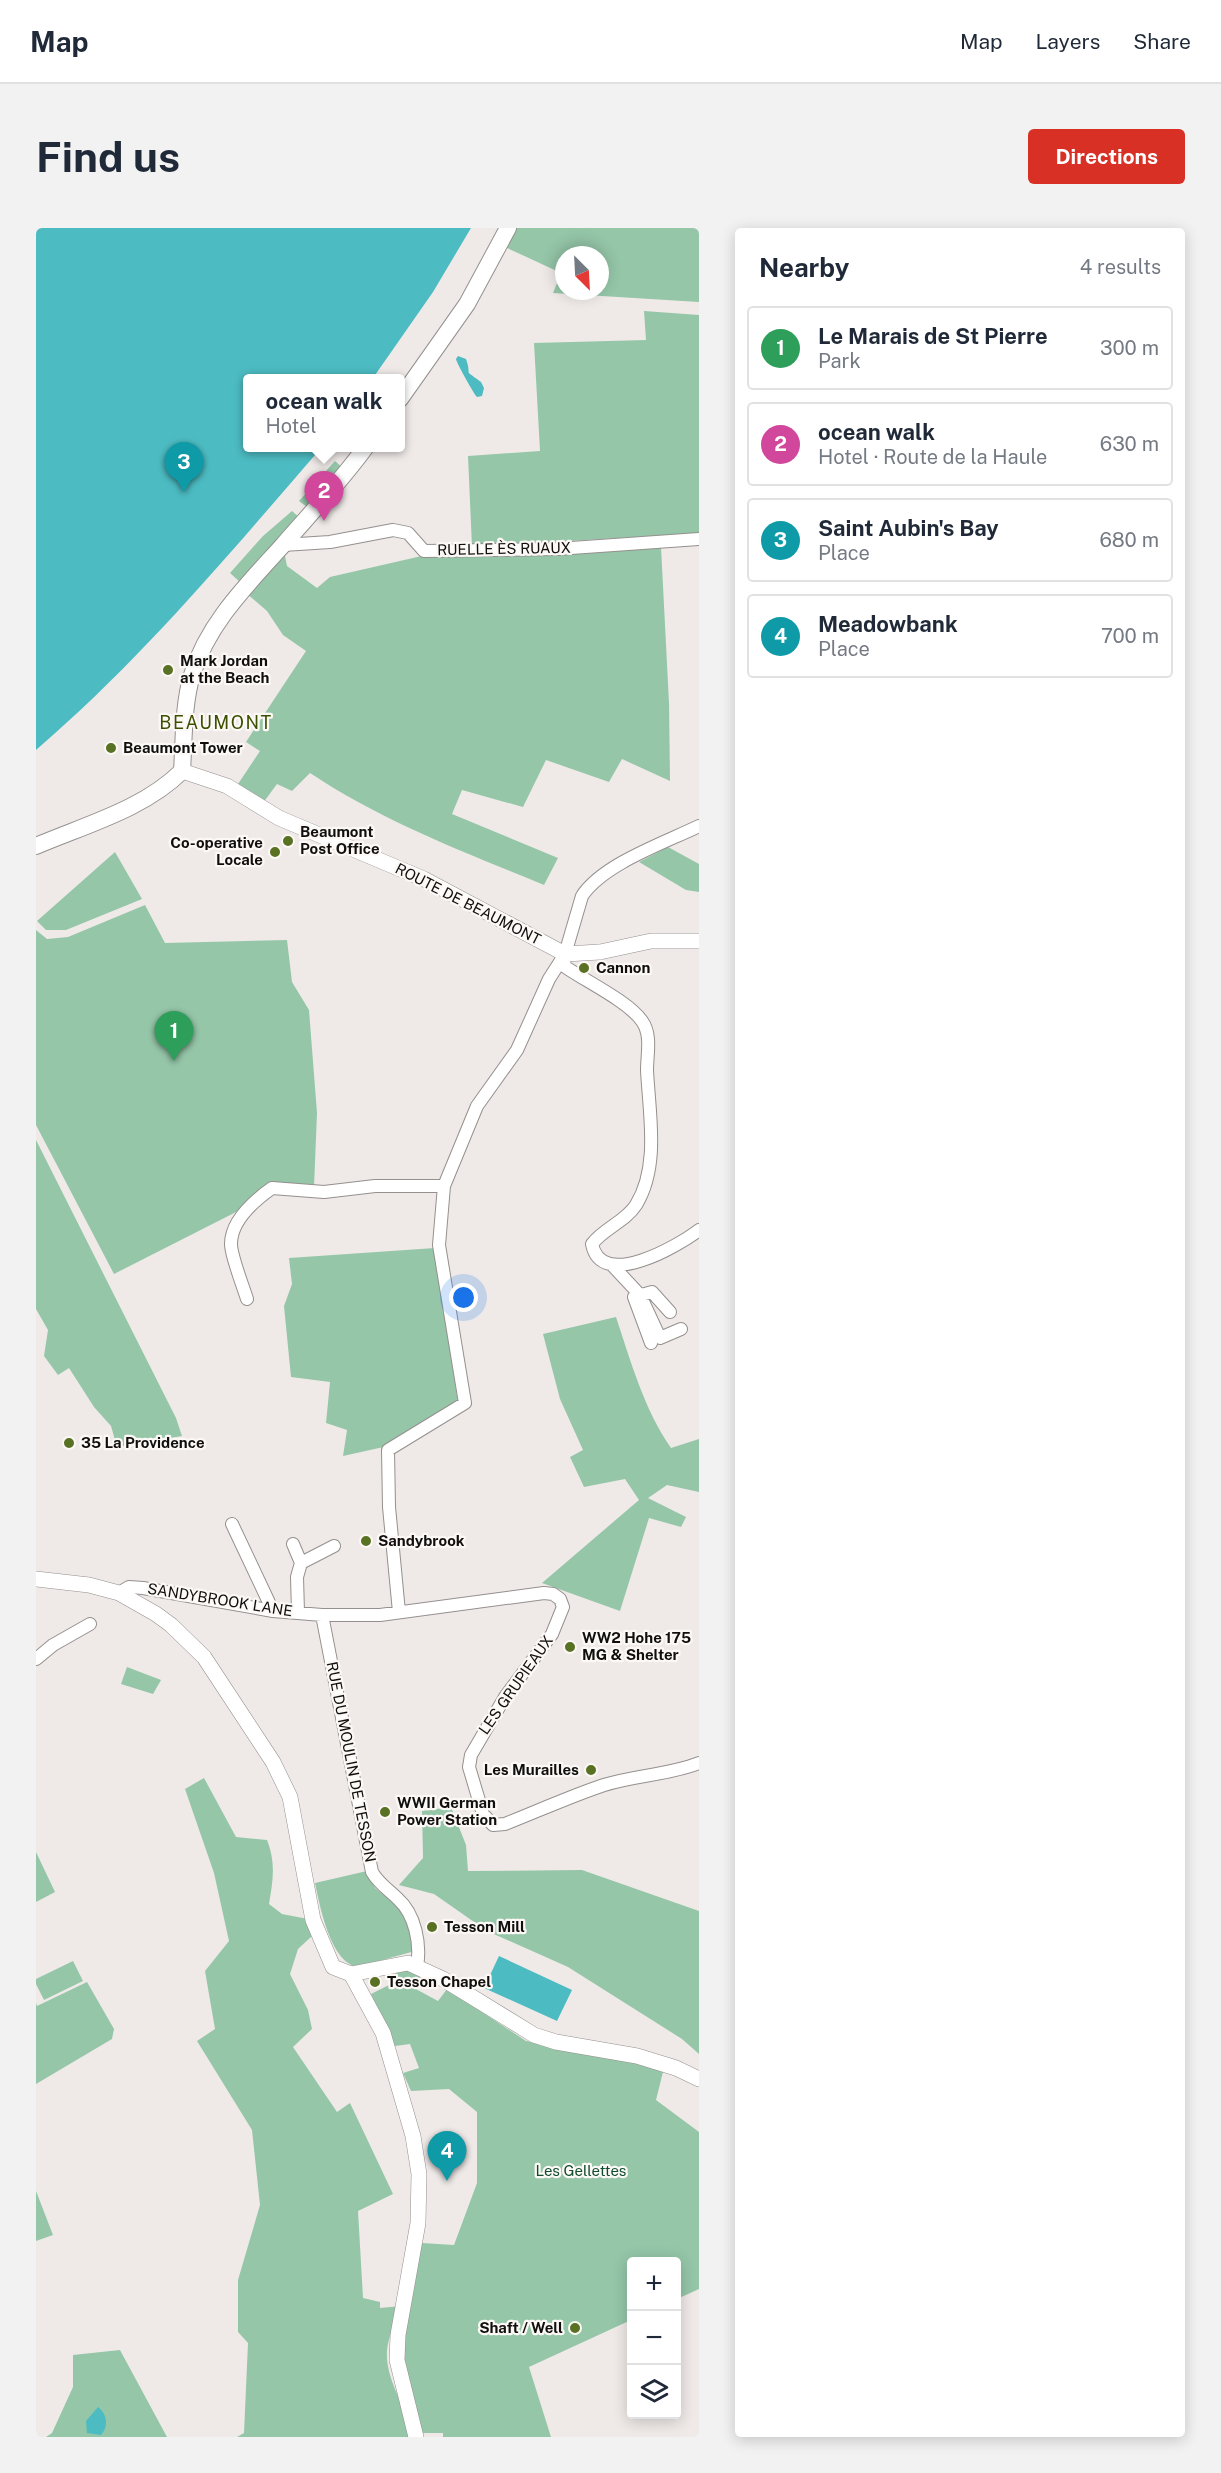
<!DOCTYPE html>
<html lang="en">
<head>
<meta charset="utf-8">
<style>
	:root { --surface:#fff; --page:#f2f2f3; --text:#1f2937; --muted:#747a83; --line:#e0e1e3; --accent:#d93025 }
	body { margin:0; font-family:"Public Sans",sans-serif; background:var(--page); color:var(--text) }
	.controls { position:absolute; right:18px; bottom:18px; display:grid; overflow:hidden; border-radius:6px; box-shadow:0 3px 15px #0003 }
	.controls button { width:54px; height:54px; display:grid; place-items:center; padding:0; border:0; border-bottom:2px solid var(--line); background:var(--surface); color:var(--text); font:30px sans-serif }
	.compass { position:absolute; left:519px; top:18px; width:54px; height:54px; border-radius:50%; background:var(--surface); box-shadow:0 3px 15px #0003; rotate:156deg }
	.you { position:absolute; left:428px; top:1070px; width:21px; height:21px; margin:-15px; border:4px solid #fff; border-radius:50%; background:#1a73e8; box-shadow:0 0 0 9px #1a73e833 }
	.badge { display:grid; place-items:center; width:39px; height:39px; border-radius:50%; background:var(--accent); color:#fff; font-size:20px; font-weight:700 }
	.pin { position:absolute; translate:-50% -50px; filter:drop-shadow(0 2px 3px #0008) }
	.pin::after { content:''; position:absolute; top:32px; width:21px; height:18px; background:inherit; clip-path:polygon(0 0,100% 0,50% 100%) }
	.popup { position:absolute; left:207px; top:146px; width:162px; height:78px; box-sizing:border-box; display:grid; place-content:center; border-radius:6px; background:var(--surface); filter:drop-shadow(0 2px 4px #0005); font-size:20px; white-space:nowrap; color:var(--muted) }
	.popup b { font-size:22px; color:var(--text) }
	.popup::after { content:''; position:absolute; left:50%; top:100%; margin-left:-12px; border:12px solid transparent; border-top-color:var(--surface) }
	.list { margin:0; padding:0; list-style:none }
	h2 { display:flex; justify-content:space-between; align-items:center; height:78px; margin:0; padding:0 24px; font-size:26px }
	h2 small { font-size:20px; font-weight:400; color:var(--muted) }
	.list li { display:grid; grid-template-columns:39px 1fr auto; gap:18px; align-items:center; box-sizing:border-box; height:84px; margin:0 12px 12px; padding:0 12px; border:2px solid var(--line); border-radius:6px }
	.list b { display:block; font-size:22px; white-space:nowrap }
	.list p { margin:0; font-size:20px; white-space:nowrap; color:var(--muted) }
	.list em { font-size:20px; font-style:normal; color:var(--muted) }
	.icon { flex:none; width:33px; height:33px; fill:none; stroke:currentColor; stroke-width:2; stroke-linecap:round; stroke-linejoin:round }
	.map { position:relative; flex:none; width:663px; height:2209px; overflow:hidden; border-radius:6px }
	header { display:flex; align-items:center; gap:36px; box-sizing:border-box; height:84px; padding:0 30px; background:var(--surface); border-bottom:2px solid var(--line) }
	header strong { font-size:28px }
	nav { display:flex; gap:33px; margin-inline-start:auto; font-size:21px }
	.intro { display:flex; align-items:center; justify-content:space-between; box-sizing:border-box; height:144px; padding:0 36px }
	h1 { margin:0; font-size:42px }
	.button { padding:15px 27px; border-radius:6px; background:var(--accent); color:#fff; font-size:21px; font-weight:700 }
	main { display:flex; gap:36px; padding:0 36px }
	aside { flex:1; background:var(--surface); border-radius:6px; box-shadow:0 3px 15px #0003 }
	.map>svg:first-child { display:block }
	.green { fill:#95c6a8; fill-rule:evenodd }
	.water { fill:#4cbbc2 }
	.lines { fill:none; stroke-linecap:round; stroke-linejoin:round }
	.minor-casing { stroke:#94908e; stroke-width:14 }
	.major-casing { stroke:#94908e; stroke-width:16 }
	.highway-casing { stroke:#94908e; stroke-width:18 }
	.minor { stroke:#fff; stroke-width:12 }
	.major { stroke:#fff; stroke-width:15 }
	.highway { stroke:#fff; stroke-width:16 }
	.poi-dot { fill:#587123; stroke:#fcf8f5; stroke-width:2 }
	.labels { text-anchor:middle; stroke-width:4.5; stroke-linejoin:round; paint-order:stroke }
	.street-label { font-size:15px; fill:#100f0e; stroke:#fcf8f5 }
	.poi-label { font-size:15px; font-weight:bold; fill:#100f0e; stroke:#fcf8f5; text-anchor:start }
	.park-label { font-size:15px; fill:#104c2f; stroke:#fcf8f5 }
	.quarter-label { font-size:18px; letter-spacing:1.5px; fill:#3b5001; stroke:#fcf8f5 }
</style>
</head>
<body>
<header>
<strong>Map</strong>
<nav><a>Map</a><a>Layers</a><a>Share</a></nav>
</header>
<div class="intro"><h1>Find us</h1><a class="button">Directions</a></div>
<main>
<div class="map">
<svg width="663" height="2209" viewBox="0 0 663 2209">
	<rect width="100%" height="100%" fill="#efeae8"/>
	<!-- green -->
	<path class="green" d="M477,0H663V74L517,65L525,45L469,19ZM528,27H564V63H528Z
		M608,83L663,87V305L436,319L432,228L504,223L498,115L610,112Z
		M299,233L308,241L275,282L263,273Z
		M256,283L266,292L205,355L194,345L227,308Z
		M625,319L633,475L634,553L586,531L573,554L510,532L487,579L426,562L416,586L522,630L508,657C428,624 346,593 274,545L256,563L241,556L227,575L200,559L224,523L210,514L270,423L247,407L231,383L210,365L248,323L251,338L281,360L294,349L390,327L492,328Z
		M632,619L663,636V664L650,662L603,634Z
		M79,624L106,671L30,702H10L1,693Z
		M109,677L129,715L251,712L256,754L273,782L281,885L278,959L234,956L204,982L78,1046L0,897V702L11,711L32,709Z
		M0,912L140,1190L146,1208L81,1219L75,1198L58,1179L33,1140L22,1147L8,1128L12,1102L0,1081Z
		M399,1020L422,1175L352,1218L307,1228L311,1202L290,1195L294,1154L255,1149L248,1078L256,1056L253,1030Z
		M580,1089C595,1134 608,1181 635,1220L663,1211V1264L631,1257L612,1270L650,1289L645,1299L613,1290L584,1383L506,1355L603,1272L589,1251L548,1259L534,1229L547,1222L524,1171L507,1106Z
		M91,1439L125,1452L117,1466L85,1456Z
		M168,1550L200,1609L231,1612C240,1635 237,1653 233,1676L246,1686L272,1691L276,1708L262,1721L254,1746L272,1782L276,1801L257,1819L301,1884L314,1875L357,1966L322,1983L327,2070L344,2074V2080L365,2078C360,2092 352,2109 351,2123C349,2154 373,2180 374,2209H201L208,2205L212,2115L202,2104V2052L224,1977L216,1902L161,1813L179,1801L169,1743L193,1713L178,1645L149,1561Z
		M415,1579L430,1617L432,1643L546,1642L663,1683V1826L646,1811L532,1739L451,1703L398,1666L363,1657L387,1630L386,1583Z
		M0,1624L19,1664L0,1674Z
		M331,1643L339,1660L368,1683L379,1723L321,1739C294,1733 284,1678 279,1655Z
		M37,1733L47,1753L8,1772L0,1756V1751Z
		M370,1741L386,1746L378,1760L402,1773L411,1761L490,1813L590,1831L627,1844L620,1872L663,1904V2061L641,2071L640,2034H596L595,2092L493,2139L515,2209H407V2205H386L366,2143V2113L386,2015L418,2017L441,1955V1884L413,1861L375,1863L367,1845L383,1840L374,1816L359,1818L335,1766L355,1756V1743Z
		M51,1754L78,1801L76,1811L0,1856V1775L1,1778Z
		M0,1963L17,2007L0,2013Z
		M84,2122L131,2209H10L16,2205L37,2159V2127Z"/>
	<!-- water -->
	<path class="water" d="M0,0H435L397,64L337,150H212V220H285C195,324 105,432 0,522Z
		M422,128L430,131C437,151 425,139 445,154L448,160L446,168L441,169C438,166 420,134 420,131Z
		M463,1728L536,1762L521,1793L448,1760Z
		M62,2179C71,2186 73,2198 65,2207L51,2205L50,2193Z"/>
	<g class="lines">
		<!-- minor casing -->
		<g class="minor-casing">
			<path id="minor" d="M247,317L294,314L357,302L372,305L388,323L521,321L663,311
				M529,726L528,738C549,753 592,773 606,793C616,807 611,826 611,842C613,885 624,938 600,977C589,994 568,1000 556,1016C565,1063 642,1018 663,1002
				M576,1037L604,1067L624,1110L645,1101
				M211,1071C207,1058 195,1028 195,1016C195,992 219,972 236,960L288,964L339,958H408
				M615,1115L598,1069L616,1064L634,1084
				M196,1296L237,1383
				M257,1316L265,1335L261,1349L262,1384
				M265,1335L298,1318
				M83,1365L93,1359L107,1360L237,1383L286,1387H344L508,1365L517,1366L524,1371L527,1379L516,1406L469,1469L435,1527L433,1539L447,1586L457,1597L469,1596C502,1583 535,1568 568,1557C600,1547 632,1547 663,1535
				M363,1384L353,1279L352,1222L429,1175L403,1017L408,958L441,878L481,822L513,751L529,726L546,668C567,636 628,615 663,598
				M286,1387L336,1644C343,1656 352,1661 362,1671C379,1686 385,1716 381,1738
				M0,1431L17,1417L54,1396"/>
		</g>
		<!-- major casing -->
		<g class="major-casing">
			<path id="major" d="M146,543L191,558L243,590L388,651L529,726L564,724L615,713H663
				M0,1351L53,1357L83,1365L120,1386L135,1397L168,1429L237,1534L254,1569L277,1692L297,1739L315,1746L372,1735L407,1751L498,1807L520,1814L601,1828L640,1840L663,1851
				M315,1746L347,1805L377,1908L383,1946L382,1995L362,2107L361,2132L380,2209"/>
		</g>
		<!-- highway casing -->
		<g class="highway-casing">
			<path id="highway" d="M364,171L431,76L472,0
				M0,618C49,597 108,581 146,543C148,512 147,477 156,447C172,395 211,357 247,317C275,285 304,254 329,220"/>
		</g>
		<!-- minor -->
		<use href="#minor" class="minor"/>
		<!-- major -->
		<use href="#major" class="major"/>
		<!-- highway -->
		<use href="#highway" class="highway"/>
	</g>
	<!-- markers -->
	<g class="poi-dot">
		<circle cx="132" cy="442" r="6"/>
		<circle cx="75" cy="520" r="6"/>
		<circle cx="252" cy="613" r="6"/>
		<circle cx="239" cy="624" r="6"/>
		<circle cx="548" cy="740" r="6"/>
		<circle cx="33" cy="1215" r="6"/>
		<circle cx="330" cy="1313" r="6"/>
		<circle cx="534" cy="1419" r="6"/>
		<circle cx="555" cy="1542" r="6"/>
		<circle cx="349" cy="1584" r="6"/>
		<circle cx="396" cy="1699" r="6"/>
		<circle cx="339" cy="1754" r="6"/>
		<circle cx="539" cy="2100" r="6"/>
	</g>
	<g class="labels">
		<!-- street labels -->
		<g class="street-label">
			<text transform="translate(468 321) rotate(-1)" y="5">RUELLE ÈS RUAUX</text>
			<text transform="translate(432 676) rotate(27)" y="5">ROUTE DE BEAUMONT</text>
			<text transform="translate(184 1372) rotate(9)" y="5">SANDYBROOK LANE</text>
			<text transform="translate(480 1457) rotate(-55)" y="5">LES GRUPIEAUX</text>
			<text transform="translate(315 1534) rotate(79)" y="5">RUE DU MOULIN DE TESSON</text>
		</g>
		<!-- poi labels -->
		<g class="poi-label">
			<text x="144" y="438">Mark Jordan<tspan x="144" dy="17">at the Beach</tspan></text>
			<text x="87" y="525">Beaumont Tower</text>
			<text x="264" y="609">Beaumont<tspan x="264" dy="17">Post Office</tspan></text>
			<text x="227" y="620" text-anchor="end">Co-operative<tspan x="227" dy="17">Locale</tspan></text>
			<text x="560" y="745">Cannon</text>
			<text x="45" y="1220">35 La Providence</text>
			<text x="342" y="1318">Sandybrook</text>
			<text x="546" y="1415">WW2 Hohe 175<tspan x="546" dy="17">MG &amp; Shelter</tspan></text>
			<text x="543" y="1547" text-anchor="end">Les Murailles</text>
			<text x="361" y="1580">WWII German<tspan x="361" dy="17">Power Station</tspan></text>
			<text x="408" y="1704">Tesson Mill</text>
			<text x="351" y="1759">Tesson Chapel</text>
			<text x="527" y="2105" text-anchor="end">Shaft / Well</text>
		</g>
		<!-- park labels -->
		<g class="park-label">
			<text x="545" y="1948">Les Gellettes</text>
		</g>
		<!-- quarter labels -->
		<g class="quarter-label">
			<text x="180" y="501">BEAUMONT</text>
		</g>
	</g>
</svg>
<div class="controls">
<button>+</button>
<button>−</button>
<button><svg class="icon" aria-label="layers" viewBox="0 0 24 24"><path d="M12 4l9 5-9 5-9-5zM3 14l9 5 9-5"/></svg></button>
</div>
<svg class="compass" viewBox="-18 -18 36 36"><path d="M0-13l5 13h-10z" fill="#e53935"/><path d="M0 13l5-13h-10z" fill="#747a83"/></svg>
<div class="you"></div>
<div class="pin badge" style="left:138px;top:833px;background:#2e9e5b">1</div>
<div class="pin badge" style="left:288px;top:293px;background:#d1479c">2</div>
<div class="popup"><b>ocean walk</b>Hotel</div>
<div class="pin badge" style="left:148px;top:264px;background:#0f9aa8">3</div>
<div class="pin badge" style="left:411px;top:1953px;background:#0f9aa8">4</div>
</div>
<aside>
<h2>Nearby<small>4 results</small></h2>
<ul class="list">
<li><span class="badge" style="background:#2e9e5b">1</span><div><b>Le Marais de St Pierre</b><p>Park</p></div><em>300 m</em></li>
<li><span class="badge" style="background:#d1479c">2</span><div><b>ocean walk</b><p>Hotel · Route de la Haule</p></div><em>630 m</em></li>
<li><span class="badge" style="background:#0f9aa8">3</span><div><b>Saint Aubin's Bay</b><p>Place</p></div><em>680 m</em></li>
<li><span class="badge" style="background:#0f9aa8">4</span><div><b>Meadowbank</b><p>Place</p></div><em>700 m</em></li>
</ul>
</aside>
</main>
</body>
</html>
